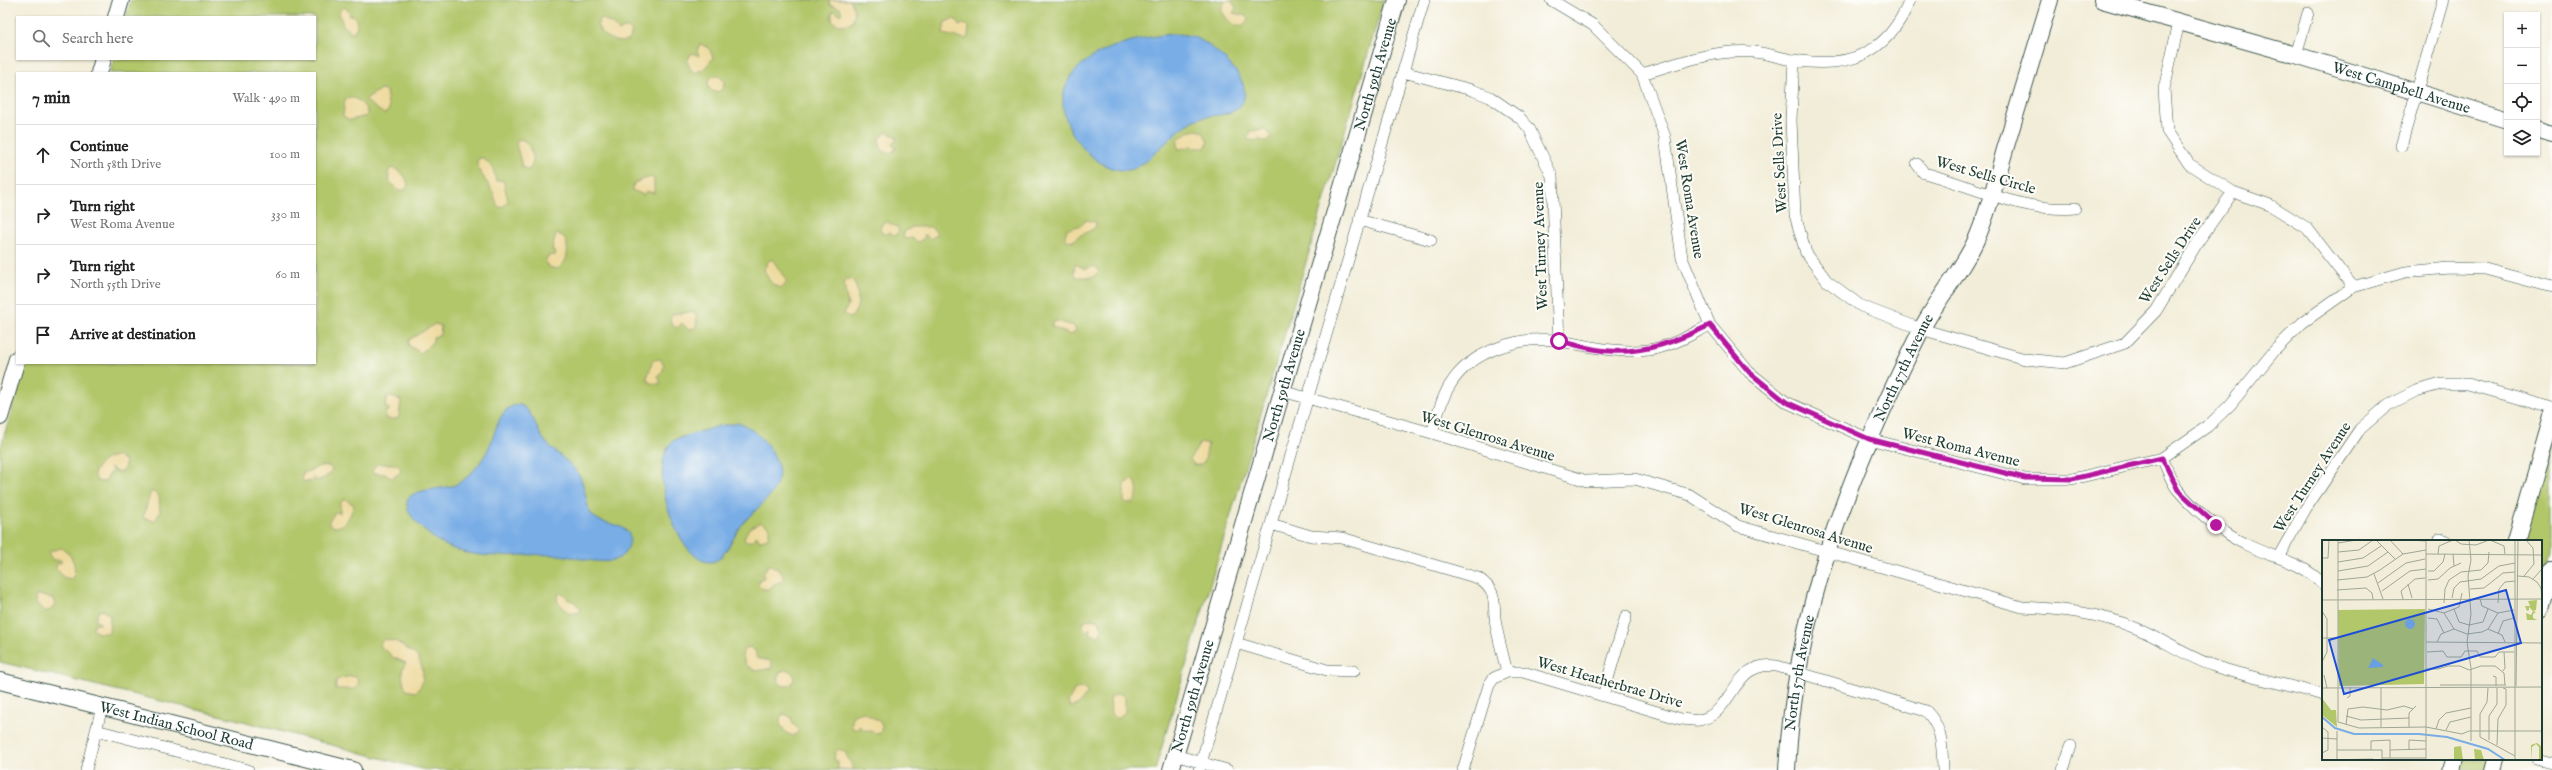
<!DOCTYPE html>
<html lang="en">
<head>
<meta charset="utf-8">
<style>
	:root { --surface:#fff; --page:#f2f2f2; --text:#222; --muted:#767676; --line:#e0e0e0 }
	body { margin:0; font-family:"IM FELL English",serif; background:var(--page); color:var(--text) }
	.controls { position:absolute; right:12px; top:12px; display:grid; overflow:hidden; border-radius:0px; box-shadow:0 1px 3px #0004 }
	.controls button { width:36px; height:36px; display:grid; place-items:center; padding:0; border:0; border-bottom:1px solid var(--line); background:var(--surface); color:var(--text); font:20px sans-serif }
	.stop { position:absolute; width:12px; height:12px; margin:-9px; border:3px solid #b5179e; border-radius:50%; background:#fff }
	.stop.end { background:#b5179e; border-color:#fff; box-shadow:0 1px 4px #0008 }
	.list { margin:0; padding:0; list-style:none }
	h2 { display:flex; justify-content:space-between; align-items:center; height:52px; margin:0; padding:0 16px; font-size:17px }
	h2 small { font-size:13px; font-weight:400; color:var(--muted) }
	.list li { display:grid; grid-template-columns:26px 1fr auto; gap:12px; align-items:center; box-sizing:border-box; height:60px; padding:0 16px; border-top:1px solid var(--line) }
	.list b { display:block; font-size:15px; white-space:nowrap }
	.list p { margin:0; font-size:13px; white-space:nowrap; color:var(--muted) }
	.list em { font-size:13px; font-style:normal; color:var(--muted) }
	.icon { flex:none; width:22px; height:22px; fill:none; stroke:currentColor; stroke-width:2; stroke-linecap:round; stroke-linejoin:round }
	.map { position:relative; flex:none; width:2552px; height:770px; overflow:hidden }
	.search { position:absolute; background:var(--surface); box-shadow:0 1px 3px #0004; left:16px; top:16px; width:300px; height:44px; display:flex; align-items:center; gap:10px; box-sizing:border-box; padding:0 14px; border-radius:0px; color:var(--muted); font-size:15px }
	.panel { position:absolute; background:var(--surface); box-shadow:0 1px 3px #0004; left:16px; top:72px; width:300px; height:292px; border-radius:0px }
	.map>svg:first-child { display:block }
	.green { fill:#b2c66a; stroke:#68824f }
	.sand { fill:#eeda9e; stroke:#868c69 }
	.water { fill:#79ade6; stroke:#4c758d }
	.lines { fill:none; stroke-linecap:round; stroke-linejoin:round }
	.street-casing { stroke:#3f574d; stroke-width:12 }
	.secondary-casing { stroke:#3f574d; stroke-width:18 }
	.street { stroke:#fff; stroke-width:11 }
	.secondary { stroke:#fff; stroke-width:16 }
	.route { stroke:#b5179e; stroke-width:5 }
	.labels { text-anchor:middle; stroke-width:4; stroke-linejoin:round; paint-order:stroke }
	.street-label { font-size:15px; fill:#1f3d34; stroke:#fdfcf7 }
	.inset-river { fill:none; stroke:#79ade6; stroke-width:2 }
	.inset-road { fill:none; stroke:#9ea796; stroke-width:1 }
	.view { fill:#1d4ed8; fill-opacity:0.15; stroke:#1d4ed8; stroke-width:2 }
	.inset-edge { fill:none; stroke:#1f3d34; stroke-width:2 }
</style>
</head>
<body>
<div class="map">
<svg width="2552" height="770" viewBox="0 0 2552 770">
	<rect width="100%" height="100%" fill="#fdfcf7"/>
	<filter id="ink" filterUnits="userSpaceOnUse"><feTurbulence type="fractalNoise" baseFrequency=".025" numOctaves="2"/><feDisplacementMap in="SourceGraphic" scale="8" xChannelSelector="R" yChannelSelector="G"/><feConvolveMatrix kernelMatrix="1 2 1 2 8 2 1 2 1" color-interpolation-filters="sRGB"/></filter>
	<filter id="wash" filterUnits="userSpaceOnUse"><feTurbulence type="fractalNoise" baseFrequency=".012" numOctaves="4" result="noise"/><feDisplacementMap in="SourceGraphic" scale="16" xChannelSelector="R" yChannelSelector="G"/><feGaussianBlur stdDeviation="0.9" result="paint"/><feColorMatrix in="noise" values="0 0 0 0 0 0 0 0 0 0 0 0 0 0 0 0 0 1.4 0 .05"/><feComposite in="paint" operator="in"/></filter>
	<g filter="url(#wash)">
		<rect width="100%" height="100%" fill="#f2edd8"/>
		<!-- green -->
		<path class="green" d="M131,0H1384L1155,770H425L235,719L0,662V450L25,363H315V73H110L114,59H315V17H126Z
			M2552,442V547L2541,585V541H2523Z
			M2459,759H2490L2487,770H2456Z"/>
		<!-- sand -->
		<path class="sand" d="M829,0H850C855,9 857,16 850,24L839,25L832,21V12L835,11L840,15L842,13L840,8L830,5Z
			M1226,0H1231L1236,8L1233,13L1246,16L1248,19L1243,26C1232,28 1225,17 1221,9Z
			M344,7L350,12L349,16L353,15L356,18L357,27L352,33L343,25L339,12Z
			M601,18L612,24L619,31L624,28H628L632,32L629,40C616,45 604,38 597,25Z
			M953,19L958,21L959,26L964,24L969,27L968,37L965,39L943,34L945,22Z
			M700,44L709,48L713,58L704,69L695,73L691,70L687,61L692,53L699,56L697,51Z
			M708 84a8 8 0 1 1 16 0a8 8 0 1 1-16 0Z
			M381,89L386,91L389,110L384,114L366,101L367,98Z
			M350,97C358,98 369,108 367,116L350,120L343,116L345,99Z
			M1264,129L1271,136L1267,141H1262L1260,138L1256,141L1247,139L1251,131Z
			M1197,130L1203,132L1208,142L1205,148H1195L1192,145L1188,148L1178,149V139L1188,132Z
			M887,132L897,137L896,141L892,143L896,149L890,153L885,152L881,148L879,139Z
			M520,139L525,141C531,150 538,161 528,170L522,167L516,143Z
			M479,158H483L493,168L496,181L503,180L508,200L503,207H498L493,192L478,169L477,161Z
			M391,168C400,169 407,177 408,185L405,190H398L390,182L388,173Z
			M651,177L654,179V193L646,191L644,195L632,190L634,183Z
			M1086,220L1096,222L1095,228L1077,237L1074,241L1066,240L1065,236L1067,229L1079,226Z
			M887,222L897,227L899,231L895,236L889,232L886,235L880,231L881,225Z
			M912,227H931L938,234L930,239L925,234L924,238L918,242L912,238L906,239L903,237L904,232Z
			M556,234L563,236C570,246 569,263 557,269L549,267L545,262L548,256L556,255L552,249Z
			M769,260H773L787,282L782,288C771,286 768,279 764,269Z
			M1075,264L1085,269L1095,266L1099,271L1093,277H1077L1074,273Z
			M847,278L853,280C859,292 861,309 850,318L844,314L848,305L844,285Z
			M690,312L697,315L696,328L688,329L682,323L677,328L672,325L670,319L673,314Z
			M1057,321L1074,326L1076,331L1071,335L1052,327V323Z
			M435,324L441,326L440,335L433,337V341L421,353L408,345L409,340Z
			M660,359L664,365L662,373L658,375L661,384L650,383L647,378L653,360Z
			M388,396L401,400L399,417L395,419H385L386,411L390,410L385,406Z
			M1201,442L1208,444L1205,460L1201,465H1194L1190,459Z
			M117,456L125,461V466L122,472H116L111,467L112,471L104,482L97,481L94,474C98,464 105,457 117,456Z
			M377,464H396L401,469L400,473L392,478L385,474L373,473L372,470Z
			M320,466H329L332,470C329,477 322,479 315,481L314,477L312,481L303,482L302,474Z
			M1132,479C1139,483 1139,497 1133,503H1127L1124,501V484Z
			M151,491L159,495L160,512L155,521L143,518Z
			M345,499L354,505C351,516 341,535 328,523L335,512L340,513V503Z
			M761,522L769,527V537L759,541L757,535L753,541H745L744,538L749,528Z
			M61,548C71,551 80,571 71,579L63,577L56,568L57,563H61V560H53L49,555L50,551Z
			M768,565C776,566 783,572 784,580L774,584L769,589H763L758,584L760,579L764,578L763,574Z
			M559,593L566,595L568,600L573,601L580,608L579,612L570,614L557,601Z
			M39,595L53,599L55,606L49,611H43L35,602L36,596Z
			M102,610L110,615L109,633H98L93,629L94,624H101L95,620L98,612Z
			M1091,619L1099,621L1102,628L1100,635L1096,636L1089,633L1090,628L1087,631L1082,627L1085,620Z
			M384,639L397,642L417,656C424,667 426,683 416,692L406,690C403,680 399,671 406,663L392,657C389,651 383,650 379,645Z
			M750,647L756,652V658L771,661L772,668L755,671L746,665L742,655L745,649Z
			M778 678a8 8 0 1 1 16 0a8 8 0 1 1-16 0Z
			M351,676L356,677L359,681L355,689H336V680Z
			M1082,688L1087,691V694L1079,704L1070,707L1068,701L1075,689Z
			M1116,694H1121L1125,698V712L1117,719L1111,714L1110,698Z
			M864,712L880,722L882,726L880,734L862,729L861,726L857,730L851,727L853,715Z
			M784,714L791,717L793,724L799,730L794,736L786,733L780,724V718Z
			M839,749L845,752L854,770L838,769V761L834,760L835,753Z"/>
		<!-- water -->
		<path class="water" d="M1173,34C1181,34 1190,35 1197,38C1214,47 1259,82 1240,106C1230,118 1208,113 1195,120C1171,132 1157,157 1133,169C1098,179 1055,125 1064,92C1074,51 1137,37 1173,34Z
			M521,405C534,412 536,430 544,440C555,454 572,462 580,477C586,488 586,508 592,515C601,526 621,521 629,534C632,543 626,555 617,559C600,566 575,556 557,555C507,552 462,568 422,528C415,521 407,513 407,503C407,488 443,490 455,485C462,482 469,476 474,470C480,463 485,456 489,447C496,433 499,403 521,405Z
			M739,423C757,428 784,459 778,479C774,498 752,511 741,526C734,536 729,548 721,557C718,560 714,562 710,562C676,562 643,458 676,439L719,426Z"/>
	</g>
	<g filter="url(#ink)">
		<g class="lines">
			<!-- street casing -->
			<g class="street-casing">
				<path id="street" d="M1551,0L1593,25L1642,74L1665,137L1682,258L1710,325L1749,372L1786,402L1869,439L2025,479H2072L2162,458L2208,426L2230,405L2275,350L2302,323L2353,287L2405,272L2449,268L2485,269L2552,287
					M2179,22L2164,89L2167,131L2189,164L2233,192L2270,205L2307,228L2353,287
					M2296,55L2308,13
					M1794,60L1791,120L1795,215L1806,253L1827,281L1861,306L1921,329L2025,359L2065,363L2125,343L2156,311L2199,240L2233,192
					M1403,72L1472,90L1490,97L1519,117L1529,128L1552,176L1559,341
					M1642,74C1679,63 1716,49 1754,52C1767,53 1780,58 1793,60C1849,69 1887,55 1910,0
					M2401,146L2443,0
					M1917,164L1924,173C1973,186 2024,213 2075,208
					M1359,220L1431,240
					M1282,391L1432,433L1587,481L1635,479L1690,495L1738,526L2022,607C2063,609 2100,613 2138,629C2164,640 2187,657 2214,666C2250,678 2287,684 2323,695
					M1432,433C1437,417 1441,399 1450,385C1471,350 1522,335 1560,341C1590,346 1617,354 1648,350C1670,347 1690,335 1710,325
					M2162,458C2167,468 2171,482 2178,490C2194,509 2223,534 2245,544C2274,559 2298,559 2323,584
					M1271,524L1311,536L1342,538L1478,578C1500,593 1492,604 1496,625C1499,641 1503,656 1507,672H1523L1681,719C1686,719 1694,721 1699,720C1735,714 1731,659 1777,666L1926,711C1943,728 1942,747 1943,770
					M2440,539L2446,541
					M2279,556L2306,508L2360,429L2388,405L2416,391L2441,384H2468L2552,408
					M1236,643L1327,670L1354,671
					M1603,696L1626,616
					M96,730L248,770
					M1175,755L1227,770
					M2537,759L2552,763
					M86,770L102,707
					M1199,770L1424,0
					M1463,770L1489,685L1494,678L1507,672
					M2063,770L2071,746"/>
			</g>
			<!-- secondary casing -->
			<g class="secondary-casing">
				<g id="secondary">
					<path id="s1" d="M2102,0L2296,55L2507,120"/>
					<path d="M116,17L121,0"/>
					<path d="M99,73L103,59"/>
					<path d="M2537,129L2552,134"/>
					<path d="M0,417L17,359"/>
					<path d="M2516,541L2552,417"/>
					<path d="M2541,608L2552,571"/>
					<path id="s2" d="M0,681L353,770"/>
					<path id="s3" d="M1171,770L1397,0"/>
					<path id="s4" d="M1787,770C1795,609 1849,474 1920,332C1936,300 1961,273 1976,240C1989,211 1997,177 2006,146C2021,97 2035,49 2050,0"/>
					<path d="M2451,770L2454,759"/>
					<path d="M2493,770L2496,759"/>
				</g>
			</g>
			<!-- street -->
			<use href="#street" class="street"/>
			<!-- secondary -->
			<use href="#secondary" class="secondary"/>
		</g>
	</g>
	<g class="lines" filter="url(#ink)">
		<!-- route -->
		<path class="route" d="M1559,341C1575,344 1593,351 1610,351C1647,353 1677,341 1710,325L1749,372L1786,402L1869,439L2025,478L2072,479L2162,458L2178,490L2216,525"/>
	</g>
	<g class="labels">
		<!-- street labels -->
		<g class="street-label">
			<text dy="5" stroke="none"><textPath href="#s3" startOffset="725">North 59th Avenue</textPath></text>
			<text dy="5" stroke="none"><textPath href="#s1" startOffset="312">West Campbell Avenue</textPath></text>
			<text transform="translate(1779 163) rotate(-93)" y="5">West Sells Drive</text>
			<text transform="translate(1986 175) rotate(16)" y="5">West Sells Circle</text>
			<text transform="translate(1690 199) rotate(81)" y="5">West Roma Avenue</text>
			<text transform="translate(1540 246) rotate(-92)" y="5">West Turney Avenue</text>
			<text transform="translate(2170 260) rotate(-57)" y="5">West Sells Drive</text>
			<text dy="5" stroke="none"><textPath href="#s4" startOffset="422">North 57th Avenue</textPath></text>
			<text dy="5" stroke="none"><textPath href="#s3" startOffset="401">North 59th Avenue</textPath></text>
			<text transform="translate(1488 436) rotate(17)" y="5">West Glenrosa Avenue</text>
			<text transform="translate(1961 447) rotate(14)" y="5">West Roma Avenue</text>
			<text transform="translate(2312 477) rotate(-57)" y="5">West Turney Avenue</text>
			<text transform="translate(1806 528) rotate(17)" y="5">West Glenrosa Avenue</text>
			<text dy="5" stroke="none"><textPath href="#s4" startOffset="98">North 57th Avenue</textPath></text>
			<text transform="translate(1610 682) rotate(16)" y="5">West Heatherbrae Drive</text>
			<text dy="5" stroke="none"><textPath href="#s3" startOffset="77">North 59th Avenue</textPath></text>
			<text dy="5" stroke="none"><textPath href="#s2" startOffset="182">West Indian School Road</textPath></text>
		</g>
	</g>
	<!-- overview -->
	<g transform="translate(2322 540)">
		<rect width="220" height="220" fill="#f2edd8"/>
		<path d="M215,60L214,70L211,71L214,72L211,74V78L215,80H205L204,73L209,75L211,71L207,67V70L205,71L203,66H208L206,61ZM103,69L102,144L17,146L16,70ZM0,158L9,170H14L15,187L0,175ZM219,192L220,220H217V207L214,204L210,207L209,220V205L215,203L219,206ZM139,206L141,220H132V207ZM152,209L159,210L162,220L153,219Z" fill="#b2c66a"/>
		<path d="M83 84a5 5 0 1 1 10 0a5 5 0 1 1-10 0ZM51,118L61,125V127L46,128Z" fill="#79ade6"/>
		<path class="inset-river" d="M0,177L13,188L32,194H97L125,197L166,209L183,220"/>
		<path class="inset-road" d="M16,0V182L37,188L104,187L140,194L147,191H220M54,0L73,19M68,0L81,14M88,0L103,1M133,0L139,4L154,5L167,0M147,0L149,20L146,36L149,74L145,102L149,128V201M168,0L182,6L183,14M16,3L35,0M16,12L37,10L51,0M104,14L220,15M116,14L117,6L131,0M131,14L132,26M0,18H6L7,0M16,22L41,18L59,6M16,31L46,26L66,12M106,31H112L121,22L123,14M52,34L61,59M196,36L207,37L215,42L219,48L220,59M202,36L212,24L211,8L204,0M211,39L220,29M15,40L45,37L58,30L81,14L104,10M106,40L116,39L128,28L139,23M56,43L84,23L103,19M86,44L90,58M148,49L162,48L181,33L193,32M15,50L44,48L50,53L51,59M60,51L88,31L104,29M130,58L132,48L138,42L159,39L177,26L193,23M81,59L79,51L93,39L103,38M158,59L160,66L176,73M0,60L220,59M122,63L123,49L127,40L139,32L159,30L166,23L167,12M176,63L177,49L183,42L193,41M106,69L122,73L132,89L145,94L160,92L166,89L176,73L192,70M132,69L137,82L147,85L161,82L166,69M0,71L5,79V112L0,122M122,73L137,67L140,53M106,78L115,79L122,93M166,89L180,95L183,102M176,94L181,81L192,78M0,98H15M104,102L220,103M115,102L119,94L132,89M105,112L121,111L125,117H139L143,111H155L158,117H173L177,112H192M220,126V169M104,129H116L126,126H138L147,130L159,126H173L182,133L183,145M181,131L183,128L182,112M2,135L5,148M171,136L174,137V146M118,145H184M194,146L196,0M0,148L220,147M59,148V187M166,148L165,162L158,174V197L193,216M25,158L28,156V147M26,169L41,167L65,170L82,166L91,169M24,176L39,180L87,178M24,185L26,169M0,187L6,192V210L0,213M87,187V173L94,166M114,189L117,180L124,173L149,168M124,190L128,182L149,177M15,191V219M0,198L15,199M167,200V176L175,164V148M175,205L176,179L184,165V149L181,148M15,210H60V220M49,210V201L68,200V218M68,210L104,209M87,210V200L104,201M60,218H104M5,220L51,219M104,220V0M193,220V0"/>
		<path class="view" d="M184,50L199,103L22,154L7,100Z"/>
		<rect width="220" height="220" class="inset-edge"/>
	</g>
</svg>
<div class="controls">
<button>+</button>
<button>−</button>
<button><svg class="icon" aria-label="locate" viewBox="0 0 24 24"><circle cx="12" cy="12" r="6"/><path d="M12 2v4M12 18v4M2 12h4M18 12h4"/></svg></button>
<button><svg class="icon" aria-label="layers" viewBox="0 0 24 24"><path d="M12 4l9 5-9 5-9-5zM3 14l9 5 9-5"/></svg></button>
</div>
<div class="stop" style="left:1559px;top:341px"></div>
<div class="stop end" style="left:2216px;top:525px"></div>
<div class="search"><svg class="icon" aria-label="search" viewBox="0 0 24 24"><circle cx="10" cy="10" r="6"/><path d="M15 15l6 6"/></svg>Search here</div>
<section class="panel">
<h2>7 min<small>Walk · 490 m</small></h2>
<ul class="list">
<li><svg class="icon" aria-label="ahead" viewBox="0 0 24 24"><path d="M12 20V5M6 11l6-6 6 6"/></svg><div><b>Continue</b><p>North 58th Drive</p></div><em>100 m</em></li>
<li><svg class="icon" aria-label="right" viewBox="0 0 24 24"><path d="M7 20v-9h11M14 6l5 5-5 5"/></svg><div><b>Turn right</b><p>West Roma Avenue</p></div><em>330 m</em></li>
<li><svg class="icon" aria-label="right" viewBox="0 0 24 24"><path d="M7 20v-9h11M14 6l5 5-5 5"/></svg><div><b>Turn right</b><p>North 55th Drive</p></div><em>60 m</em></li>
<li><svg class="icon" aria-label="arrive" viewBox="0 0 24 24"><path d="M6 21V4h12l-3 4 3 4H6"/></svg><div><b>Arrive at destination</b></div></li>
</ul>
</section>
</div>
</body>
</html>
